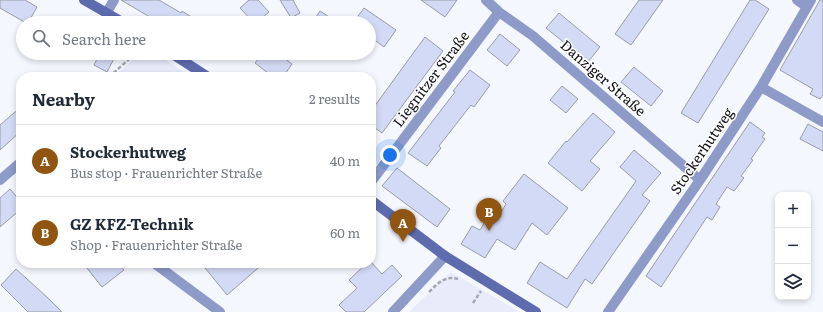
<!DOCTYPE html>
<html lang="en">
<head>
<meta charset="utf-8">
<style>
	:root { --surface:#fff; --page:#f2f2f3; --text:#1f2937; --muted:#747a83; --line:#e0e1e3; --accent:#905611 }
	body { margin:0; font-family:Literata,serif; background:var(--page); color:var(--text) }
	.controls { position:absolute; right:12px; bottom:12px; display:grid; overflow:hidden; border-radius:8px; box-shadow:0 2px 6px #0003 }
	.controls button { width:36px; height:36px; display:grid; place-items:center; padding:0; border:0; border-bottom:1px solid var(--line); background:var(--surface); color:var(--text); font:20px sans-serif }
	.you { position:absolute; left:390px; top:155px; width:14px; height:14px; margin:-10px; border:3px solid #fff; border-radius:50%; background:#1a73e8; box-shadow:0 0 0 6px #1a73e833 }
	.badge { display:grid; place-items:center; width:26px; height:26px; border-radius:50%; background:var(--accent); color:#fff; font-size:13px; font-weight:700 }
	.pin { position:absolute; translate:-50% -33px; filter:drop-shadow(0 1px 2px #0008) }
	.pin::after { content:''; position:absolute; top:21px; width:14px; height:12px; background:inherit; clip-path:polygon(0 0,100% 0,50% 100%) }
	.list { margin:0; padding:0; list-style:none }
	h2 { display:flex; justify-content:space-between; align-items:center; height:52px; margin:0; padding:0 16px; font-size:17px }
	h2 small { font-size:13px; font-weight:400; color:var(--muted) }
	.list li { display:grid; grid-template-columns:26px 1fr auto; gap:12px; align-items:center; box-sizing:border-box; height:72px; padding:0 16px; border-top:1px solid var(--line) }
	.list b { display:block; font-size:15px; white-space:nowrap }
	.list p { margin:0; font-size:13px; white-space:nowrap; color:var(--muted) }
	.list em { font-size:13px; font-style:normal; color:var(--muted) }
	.icon { flex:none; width:22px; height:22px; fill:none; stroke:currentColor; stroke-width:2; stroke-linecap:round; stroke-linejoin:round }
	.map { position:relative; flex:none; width:823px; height:312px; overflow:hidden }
	.search { position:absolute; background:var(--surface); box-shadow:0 2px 6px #0003; left:16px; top:16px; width:360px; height:44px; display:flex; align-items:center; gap:10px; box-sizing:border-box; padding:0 14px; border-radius:22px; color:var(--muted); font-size:15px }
	.panel { position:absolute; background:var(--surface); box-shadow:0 2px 6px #0003; left:16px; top:72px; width:360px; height:196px; border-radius:16px }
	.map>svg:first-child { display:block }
	.built { fill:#e7ebfa }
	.building { fill:#d3daf5; stroke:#999ca7 }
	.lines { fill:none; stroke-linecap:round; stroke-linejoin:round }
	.path { stroke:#a8a9b0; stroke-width:2.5; stroke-dasharray:4 2; stroke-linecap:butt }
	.minor { stroke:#8e9ac8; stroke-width:10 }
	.secondary { stroke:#5e6bae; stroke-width:10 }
	.labels { text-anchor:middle; stroke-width:3; stroke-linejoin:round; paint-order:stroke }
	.street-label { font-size:14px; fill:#0f1015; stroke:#fff }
</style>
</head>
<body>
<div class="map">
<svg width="823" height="312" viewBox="0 0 823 312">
	<rect width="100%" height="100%" fill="#f5f7ff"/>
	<!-- built -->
	<path class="built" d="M140,53H155L191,77H114Z
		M451,272L520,312H409Z"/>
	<!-- building -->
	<path class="building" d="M0,0H25L37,7L28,23H26L0,8Z
		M121,0H159L181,13L182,11L201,23H160Z
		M249,0H258L269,12L256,23H254L240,8Z
		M280,0H293L300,13L291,18Z
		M421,0H457L445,17Z
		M639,0H663L631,45L615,34Z
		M750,0H755L769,9L698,123L681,113Z
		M820,0H823V95L820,99L810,94L813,89L780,70Z
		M364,8L396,30L384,47L369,36V23H353Z
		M320,11L338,23H312Z
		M559,13L600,47L588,62L546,28Z
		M500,34L520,50L507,66L487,50Z
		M425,37L443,51L382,133L371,125V111Z
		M100,53H117L107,72L94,65Z
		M263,53H266L275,60L279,54L292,64L283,77H273L255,63Z
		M634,67L663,91L651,106L621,82Z
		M470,70L490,85L474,107L471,105L439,146L441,148L427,166L408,153L455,92L453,91Z
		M562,86L578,99L566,113L550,100Z
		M21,107V131L0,150V125Z
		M593,113L615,132L590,161L600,169L582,191L548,163L566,141L567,142Z
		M750,122L765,133L762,137L765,139L751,159L753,160L741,176L744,178L734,191L727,187L716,204L720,207L712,220L707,217L661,287L646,276Z
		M808,124L823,132V151L800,139Z
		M634,150L661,173L642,195L650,201L592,284L585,279L567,308L527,283L540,262L567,279L636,181L620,167Z
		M397,168L450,209L437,227L382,186Z
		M524,174L568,208L547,235L532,223L515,250L497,239L485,258L461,244L472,226L480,230L486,220L494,224L506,204L503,201Z
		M10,189L21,202V209L0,227V198Z
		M371,262L382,274L392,265L402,276L364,312H346L339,305L357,288L349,280L367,263Z
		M91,263H118L124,270L102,287L86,267Z
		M201,263H264L227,295Z
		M16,269L48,298L62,312H28L1,285Z"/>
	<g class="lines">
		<!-- path -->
		<path class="path" d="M109,77L136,53
			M429,292C437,284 445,275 458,279
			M473,303L481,291"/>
		<!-- minor -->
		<path class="minor" d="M486,0L499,12L533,36L700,180
			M797,0L807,7
			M107,12L114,0
			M761,87L823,122
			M0,180L21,162
			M371,182L499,12
			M154,263L220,312
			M393,312L445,256
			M608,312L700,180L761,87L811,0"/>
		<!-- secondary -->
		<path class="secondary" d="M84,0L124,23
			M171,53L208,77
			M371,200L445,256L536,312"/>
	</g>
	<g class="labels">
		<!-- street labels -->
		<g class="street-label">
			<text transform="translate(603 78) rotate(41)" y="5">Danziger Straße</text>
			<text transform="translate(431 79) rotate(-53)" y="5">Liegnitzer Straße</text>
			<text transform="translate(702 151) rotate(-56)" y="5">Stockerhutweg</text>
		</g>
	</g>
</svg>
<div class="controls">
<button>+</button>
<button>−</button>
<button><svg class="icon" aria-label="layers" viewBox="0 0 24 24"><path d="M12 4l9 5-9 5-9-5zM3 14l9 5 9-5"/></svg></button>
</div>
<div class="you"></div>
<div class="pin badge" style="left:403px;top:242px">A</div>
<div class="pin badge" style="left:489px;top:231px">B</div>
<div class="search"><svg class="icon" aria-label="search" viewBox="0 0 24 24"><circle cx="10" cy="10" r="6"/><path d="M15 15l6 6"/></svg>Search here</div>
<section class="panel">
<h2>Nearby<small>2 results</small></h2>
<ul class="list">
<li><span class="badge">A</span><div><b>Stockerhutweg</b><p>Bus stop · Frauenrichter Straße</p></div><em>40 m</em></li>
<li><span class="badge">B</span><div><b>GZ KFZ-Technik</b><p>Shop · Frauenrichter Straße</p></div><em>60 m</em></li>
</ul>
</section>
</div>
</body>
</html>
